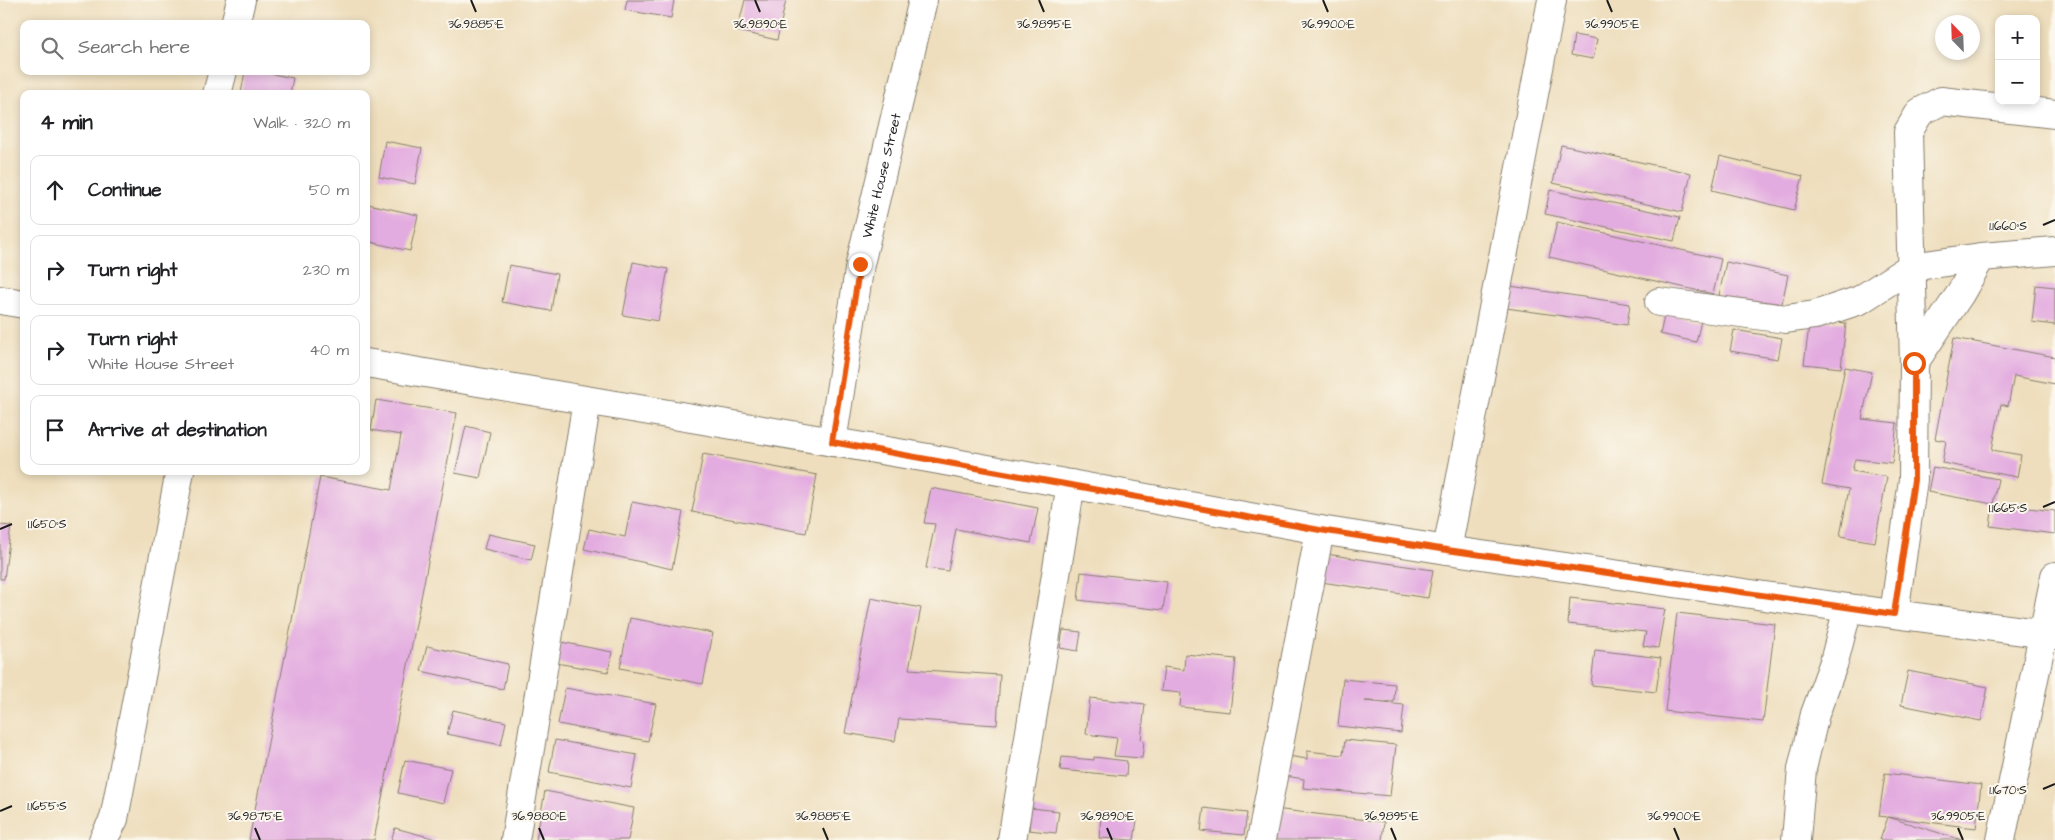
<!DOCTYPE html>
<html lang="en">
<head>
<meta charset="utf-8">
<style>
	:root { --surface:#fff; --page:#f6f6f6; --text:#202124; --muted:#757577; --line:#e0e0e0 }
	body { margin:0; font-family:"Architects Daughter",sans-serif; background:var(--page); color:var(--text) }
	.controls { position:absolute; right:15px; top:15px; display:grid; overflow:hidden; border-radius:10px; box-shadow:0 2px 8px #0003 }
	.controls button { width:45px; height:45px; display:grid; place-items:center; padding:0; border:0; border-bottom:1px solid var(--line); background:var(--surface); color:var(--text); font:25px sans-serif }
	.compass { position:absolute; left:1935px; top:15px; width:45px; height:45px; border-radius:50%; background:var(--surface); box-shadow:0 2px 8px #0003; rotate:337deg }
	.stop { position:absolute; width:15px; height:15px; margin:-11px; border:4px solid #ea580c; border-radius:50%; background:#fff }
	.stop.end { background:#ea580c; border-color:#fff; box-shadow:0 1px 5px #0008 }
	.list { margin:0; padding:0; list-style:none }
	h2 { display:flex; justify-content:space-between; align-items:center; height:65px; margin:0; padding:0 20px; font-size:21px }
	h2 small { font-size:16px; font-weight:400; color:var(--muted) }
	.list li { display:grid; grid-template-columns:32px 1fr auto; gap:15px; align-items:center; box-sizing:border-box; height:70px; margin:0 10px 10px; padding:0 10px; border:1px solid var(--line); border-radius:10px }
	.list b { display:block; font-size:19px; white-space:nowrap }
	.list p { margin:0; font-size:16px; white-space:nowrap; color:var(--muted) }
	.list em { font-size:16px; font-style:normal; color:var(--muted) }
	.icon { flex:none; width:28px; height:28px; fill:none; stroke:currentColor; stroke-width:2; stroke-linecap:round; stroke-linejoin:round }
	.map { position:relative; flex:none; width:2055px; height:840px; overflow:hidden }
	.search { position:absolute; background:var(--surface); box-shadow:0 2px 8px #0003; left:20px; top:20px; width:350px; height:55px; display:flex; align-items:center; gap:12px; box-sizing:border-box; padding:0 18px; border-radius:10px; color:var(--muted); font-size:19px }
	.panel { position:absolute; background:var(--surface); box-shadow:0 2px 8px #0003; left:20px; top:90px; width:350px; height:385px; border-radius:10px }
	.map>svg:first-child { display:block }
	.building { fill:#e3ace0 }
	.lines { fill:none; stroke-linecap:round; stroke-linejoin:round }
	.minor-casing { stroke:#857d6c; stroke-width:30 }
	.minor { stroke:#fff; stroke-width:28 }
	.route { stroke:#ea580c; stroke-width:6 }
	.ticks { fill:none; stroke:#1c1c1c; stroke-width:2 }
	.labels { text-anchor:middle; stroke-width:4; stroke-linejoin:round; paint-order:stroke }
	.street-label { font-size:14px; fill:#1c1c1c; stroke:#fbf7ec }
	.ticks-label { font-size:12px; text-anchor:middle; fill:#1c1c1c; stroke:#fbf7ec; stroke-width:4; stroke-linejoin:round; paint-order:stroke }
</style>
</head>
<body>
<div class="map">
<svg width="2055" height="840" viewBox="0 0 2055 840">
	<rect width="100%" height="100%" fill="#fbf7ec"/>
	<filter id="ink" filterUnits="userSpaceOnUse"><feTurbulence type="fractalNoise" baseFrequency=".02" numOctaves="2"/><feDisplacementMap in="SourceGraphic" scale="10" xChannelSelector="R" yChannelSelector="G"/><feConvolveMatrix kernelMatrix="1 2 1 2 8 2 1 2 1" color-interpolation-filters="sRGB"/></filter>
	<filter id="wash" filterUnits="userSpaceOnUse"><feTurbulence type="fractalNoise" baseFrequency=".0096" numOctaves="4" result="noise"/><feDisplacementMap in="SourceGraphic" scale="20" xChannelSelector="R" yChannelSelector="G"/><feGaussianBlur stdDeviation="1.12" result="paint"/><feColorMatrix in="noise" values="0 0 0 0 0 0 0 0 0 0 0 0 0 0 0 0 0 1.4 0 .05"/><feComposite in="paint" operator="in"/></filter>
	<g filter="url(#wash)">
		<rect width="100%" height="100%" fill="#eedebd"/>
		<g id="blocks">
			<!-- building -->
			<path class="building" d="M627,0H674L671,18L625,10Z
				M745,0H786L777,40L737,31Z
				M1574,35L1597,39L1593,59L1571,55Z
				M245,71H258L293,78L290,94H241Z
				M385,141L422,148L415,184L379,177Z
				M1561,145L1691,173L1682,212L1553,183Z
				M1720,156L1803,176L1794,210L1712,190Z
				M1550,190L1680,217L1674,241L1545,214Z
				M368,204L418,215L410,251L366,241Z
				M1557,222L1721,259L1713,294L1549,257Z
				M633,262L668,269L658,321L623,315Z
				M1726,262L1788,275L1780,313L1718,300Z
				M509,265L557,274L551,311L502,302Z
				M2036,285L2055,287V325L2032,322Z
				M1510,286L1630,304L1627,325L1506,308Z
				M1665,312L1701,321L1696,342L1660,334Z
				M1810,319L1846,323L1841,368L1804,364Z
				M1734,330L1782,338L1778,359L1730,351Z
				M1954,338L2055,357V384L2014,376L2008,406L2001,404L1992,450L2021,455L2017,477L1942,463L1946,441L1935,439Z
				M1845,367L1872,372L1862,419L1897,423L1892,463L1855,459L1852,471L1887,477L1875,542L1840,536L1849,489L1822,484Z
				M376,400L457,413L374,840H249L320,477L391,490L401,435L371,430Z
				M466,426L490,432L480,478L455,473Z
				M703,454L817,475L806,533L692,512Z
				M1933,467L1998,479L1993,504L2055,511V534L1990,526L1993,504L1928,492Z
				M931,488L1038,508L1031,543L956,529L948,571L926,568L935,524L924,523Z
				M632,502L683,512L672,569L584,549L589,529L625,537Z
				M0,525L11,526L4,579H0Z
				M488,534L535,544L531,560L484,549Z
				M1326,554L1433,570L1428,598L1321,582Z
				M1081,572L1167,582L1163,610L1078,600Z
				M871,598L921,608L909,669L1000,675L997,725L899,719L895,741L845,733Z
				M1570,598L1665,609L1658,648L1643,646L1646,632L1568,624Z
				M1677,613L1775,624L1763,722L1665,711Z
				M630,618L713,633L703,684L620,668Z
				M1063,630L1081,632L1078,651L1060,648Z
				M561,642L612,652L608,672L556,663Z
				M427,646L508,664L503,689L421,671Z
				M1595,650L1661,658L1656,692L1591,685Z
				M1185,654L1236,659L1230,712L1180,707L1181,693L1161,691L1164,667L1184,670Z
				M1908,671L1988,687L1981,721L1901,705Z
				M1343,679L1395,684L1394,702L1365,701L1404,705L1401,733L1338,726Z
				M565,688L656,704L648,741L558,724Z
				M1090,698L1145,704L1141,740L1144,741L1142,758L1114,756L1117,738L1086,734Z
				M453,710L506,722L501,745L447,734Z
				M555,740L637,755L631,788L549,772Z
				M1345,740L1396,745L1390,796L1303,788L1304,779L1279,775L1282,755L1307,759V751L1343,755Z
				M1062,757L1094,760V757L1127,761L1126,776L1060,770Z
				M405,760L451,769L443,803L398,793Z
				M1885,773L1981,785L1976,828L1879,816Z
				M545,791L634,808L628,840H536Z
				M1031,808L1059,811L1056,833L1029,830Z
				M1204,808L1247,813L1244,835L1201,831Z
				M1274,809L1384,822L1382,840H1270Z
				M1101,816L1137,820L1134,840L1099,838Z
				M1888,817L1962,840H1880Z
				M395,828L436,839V840H391Z"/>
		</g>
	</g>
	<g filter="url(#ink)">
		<use href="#blocks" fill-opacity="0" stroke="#857d6c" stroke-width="1"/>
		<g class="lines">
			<!-- minor casing -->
			<g class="minor-casing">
				<g id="minor">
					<path d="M235,24L241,0"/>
					<path d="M217,94L223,71"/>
					<path d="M0,300L24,304"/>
					<path d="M1659,302L1786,319L1815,315L1860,300L1911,267L1981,257"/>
					<path d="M366,363L928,458L1320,530L1447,550L1848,608L2055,635"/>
					<path d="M1914,363L1960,294L1981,257L2055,251"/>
					<path id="s1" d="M832,442L860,264L923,0"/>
					<path d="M1447,550L1552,0"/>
					<path d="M1894,614L1913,480L1914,363L1908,132L1920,112L1941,101L2055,114"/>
					<path d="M103,840L114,819L180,471"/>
					<path d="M515,840L587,401"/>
					<path d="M1012,840L1071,484"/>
					<path d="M1261,840L1320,530"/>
					<path d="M1796,840L1802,769L1815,714L1834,662L1848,608"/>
					<path d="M2001,840L2055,576"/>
				</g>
			</g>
			<!-- minor -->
			<use href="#minor" class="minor"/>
		</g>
	</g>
	<g class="lines" filter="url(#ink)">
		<!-- route -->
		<path class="route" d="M860,264L832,442L1320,530L1447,550L1894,614L1914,480V363"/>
	</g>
	<!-- ticks -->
	<path class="ticks" d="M471,0L476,12M755,0L760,12M1039,0L1044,12M1323,0L1328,12M1607,0L1612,12M2043,225L2055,220M2043,507L2055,502M0,529L12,524M2043,789L2055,784M0,811L12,806M255,828L260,840M539,828L544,840M823,828L828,840M1107,828L1112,840M1391,828L1396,840M1674,828L1679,840M1958,828L1963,840"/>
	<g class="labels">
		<!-- street labels -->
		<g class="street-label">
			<text dy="5" stroke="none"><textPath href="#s1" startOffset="271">White House Street</textPath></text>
		</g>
	</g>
	<g class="ticks-label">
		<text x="476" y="28">36.9885°E</text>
		<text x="760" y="28">36.9890°E</text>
		<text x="1044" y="28">36.9895°E</text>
		<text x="1328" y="28">36.9900°E</text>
		<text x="1612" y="28">36.9905°E</text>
		<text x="2008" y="230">1.1660°S</text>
		<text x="2008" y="512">1.1665°S</text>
		<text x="47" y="528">1.1650°S</text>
		<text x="2008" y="794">1.1670°S</text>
		<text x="47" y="810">1.1655°S</text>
		<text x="255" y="820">36.9875°E</text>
		<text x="539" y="820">36.9880°E</text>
		<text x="823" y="820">36.9885°E</text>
		<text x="1107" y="820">36.9890°E</text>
		<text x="1391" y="820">36.9895°E</text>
		<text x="1674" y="820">36.9900°E</text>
		<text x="1958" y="820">36.9905°E</text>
	</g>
</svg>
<div class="controls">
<button>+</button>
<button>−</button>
</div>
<svg class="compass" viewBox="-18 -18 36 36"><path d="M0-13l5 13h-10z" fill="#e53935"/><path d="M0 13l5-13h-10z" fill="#757577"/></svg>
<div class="stop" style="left:1914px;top:363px"></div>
<div class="stop end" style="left:860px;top:264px"></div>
<div class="search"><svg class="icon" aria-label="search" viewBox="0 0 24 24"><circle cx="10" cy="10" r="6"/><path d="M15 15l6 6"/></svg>Search here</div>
<section class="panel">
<h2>4 min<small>Walk · 320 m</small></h2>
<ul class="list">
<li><svg class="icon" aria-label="ahead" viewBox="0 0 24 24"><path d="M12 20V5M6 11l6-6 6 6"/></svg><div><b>Continue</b></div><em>50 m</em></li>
<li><svg class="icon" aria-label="right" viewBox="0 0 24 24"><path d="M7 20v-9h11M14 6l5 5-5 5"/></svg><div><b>Turn right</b></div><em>230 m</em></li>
<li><svg class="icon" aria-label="right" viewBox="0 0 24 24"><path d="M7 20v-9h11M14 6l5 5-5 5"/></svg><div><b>Turn right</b><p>White House Street</p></div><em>40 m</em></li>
<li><svg class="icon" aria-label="arrive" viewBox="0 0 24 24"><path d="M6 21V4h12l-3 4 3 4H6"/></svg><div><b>Arrive at destination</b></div></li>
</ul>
</section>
</div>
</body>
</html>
